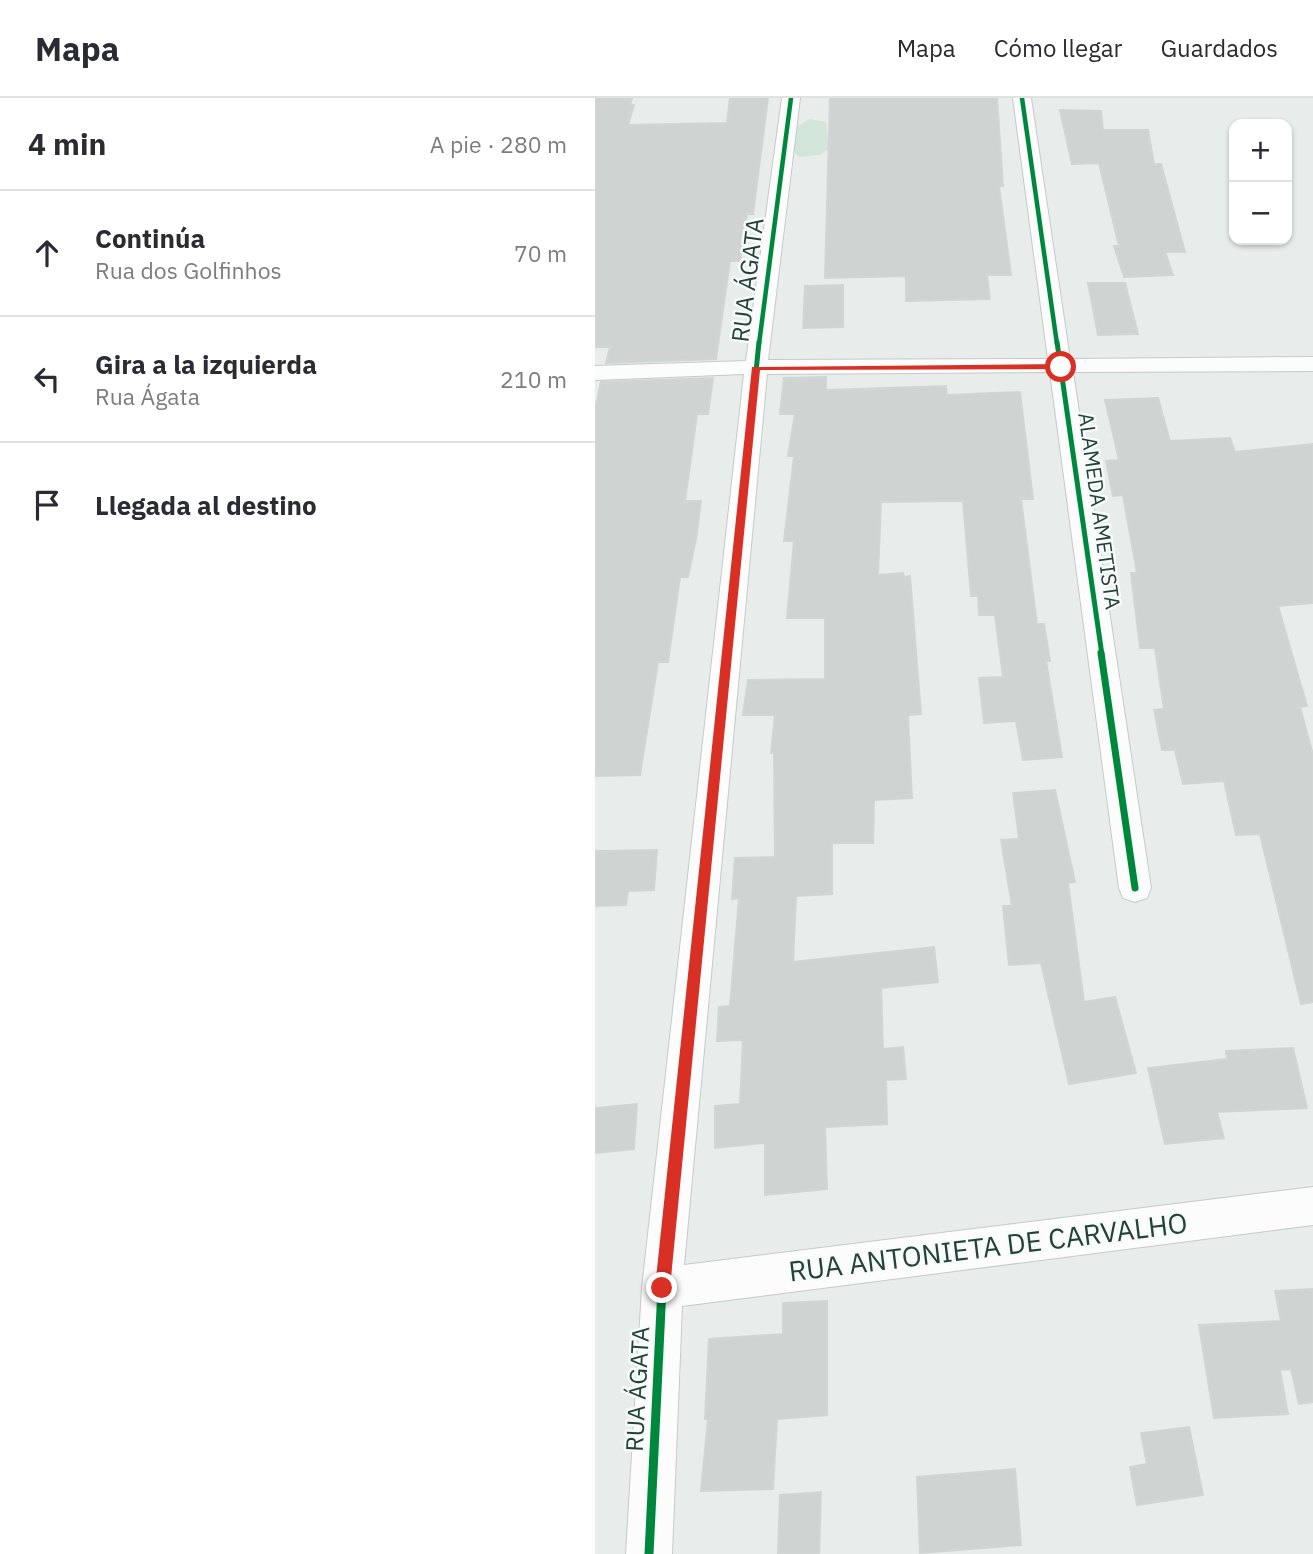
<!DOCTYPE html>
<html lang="es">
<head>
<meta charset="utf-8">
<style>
	:root { --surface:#fff; --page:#f7f7f7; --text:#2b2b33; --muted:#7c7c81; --line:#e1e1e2 }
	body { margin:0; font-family:"IBM Plex Sans",sans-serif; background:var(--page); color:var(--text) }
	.controls { position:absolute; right:21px; top:21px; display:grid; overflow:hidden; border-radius:14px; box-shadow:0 2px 5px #0004 }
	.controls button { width:63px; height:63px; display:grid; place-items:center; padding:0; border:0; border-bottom:2px solid var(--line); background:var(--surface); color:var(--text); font:35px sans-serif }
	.stop { position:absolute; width:21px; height:21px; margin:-16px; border:5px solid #d93025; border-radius:50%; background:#fff }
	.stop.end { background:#d93025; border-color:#fff; box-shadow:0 2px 7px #0008 }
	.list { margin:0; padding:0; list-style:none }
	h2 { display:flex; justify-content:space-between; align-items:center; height:91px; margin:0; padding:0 28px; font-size:30px }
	h2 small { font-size:23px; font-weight:400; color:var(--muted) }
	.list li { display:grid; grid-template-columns:46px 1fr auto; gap:21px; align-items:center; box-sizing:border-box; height:126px; padding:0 28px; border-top:2px solid var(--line) }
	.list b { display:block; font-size:26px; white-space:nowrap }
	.list p { margin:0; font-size:23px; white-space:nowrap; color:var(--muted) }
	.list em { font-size:23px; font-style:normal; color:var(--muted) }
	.icon { flex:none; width:38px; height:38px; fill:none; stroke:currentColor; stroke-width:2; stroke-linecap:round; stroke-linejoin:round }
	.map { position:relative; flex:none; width:718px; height:1456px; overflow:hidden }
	header { display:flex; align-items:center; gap:42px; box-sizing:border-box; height:98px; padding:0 35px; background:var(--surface); border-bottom:2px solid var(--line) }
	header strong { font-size:33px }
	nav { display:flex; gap:38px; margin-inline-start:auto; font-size:24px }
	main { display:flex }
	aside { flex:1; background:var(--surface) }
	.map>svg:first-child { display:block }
	.green { fill:#d1e6d8 }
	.building { fill:#cfd4d2; stroke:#d1d6d4; stroke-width:2 }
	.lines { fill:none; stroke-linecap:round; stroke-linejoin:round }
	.minor-casing { stroke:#c5cac8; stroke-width:2 }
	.minor { fill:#fcfcfc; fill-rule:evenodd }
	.cycleway-far3-casing { stroke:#f7fbf9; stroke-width:7 }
	.cycleway-far2-casing { stroke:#f7fbf9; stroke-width:9 }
	.cycleway-far1-casing { stroke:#f7fbf9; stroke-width:11 }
	.cycleway-casing { stroke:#f7fbf9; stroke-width:13 }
	.cycleway-far3 { stroke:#00873e; stroke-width:4.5 }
	.cycleway-far2 { stroke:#00873e; stroke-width:5 }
	.cycleway-far1 { stroke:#00873e; stroke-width:7 }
	.cycleway { stroke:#00873e; stroke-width:9 }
	.route { fill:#d93025 }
	.labels { text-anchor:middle; stroke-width:5; stroke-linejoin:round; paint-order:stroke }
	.far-street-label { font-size:21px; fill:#24423a; stroke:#f7fbf9 }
	.street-label { font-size:24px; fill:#24423a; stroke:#f7fbf9 }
	.near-street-label { font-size:28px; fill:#24423a; stroke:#f7fbf9 }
</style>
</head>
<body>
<header>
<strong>Mapa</strong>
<nav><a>Mapa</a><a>Cómo llegar</a><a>Guardados</a></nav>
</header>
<main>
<aside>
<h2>4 min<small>A pie · 280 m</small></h2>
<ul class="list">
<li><svg class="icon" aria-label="ahead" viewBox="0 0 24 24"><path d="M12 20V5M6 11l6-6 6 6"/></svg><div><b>Continúa</b><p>Rua dos Golfinhos</p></div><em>70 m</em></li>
<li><svg class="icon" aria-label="left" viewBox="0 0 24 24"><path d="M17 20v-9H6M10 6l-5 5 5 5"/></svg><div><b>Gira a la izquierda</b><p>Rua Ágata</p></div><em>210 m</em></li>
<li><svg class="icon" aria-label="arrive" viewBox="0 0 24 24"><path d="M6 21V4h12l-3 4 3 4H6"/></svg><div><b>Llegada al destino</b></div></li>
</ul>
</aside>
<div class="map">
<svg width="718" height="1456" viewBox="0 0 718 1456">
	<rect width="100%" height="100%" fill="#e8edeb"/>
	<!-- green -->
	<path class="green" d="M215,21L231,24L234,51L224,57L205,59L194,51L195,32Z"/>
	<!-- building -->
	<path class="building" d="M0,0H37L35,7H39L33,27L132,25L135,0H173L158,116H152L145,163H135L121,261L11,265L15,249H0Z
		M235,0H402L408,88H404L416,177H392L395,201L311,203V178L230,180Z
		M465,12L506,13L508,32H553L559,66H566L590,154H570L578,177L529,179L519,148H524L504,65L477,66Z
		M493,185H530L543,236L503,237Z
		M248,187V229L208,230L210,188Z
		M231,279V292L351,288L352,297L425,294L438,401H426L442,526H449L455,563H451L467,659L428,662L421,623L389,625L384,580L408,579L400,517H384L383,498H376L368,403L286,404L283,477L308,475L309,479L315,478L326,616L313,617L317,700L279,702L278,745H237V796L201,798L198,864L339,849L343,884L286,890L288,951L308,949L311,981L291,982L292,1026L230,1029L232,1091L170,1097V1045L120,1050V1008L145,1006L148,942L122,943L124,909L135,908L144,800L137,801L140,760L180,759L179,655H176L180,617H148L153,582L230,581V520H192L199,443H189L199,358H193L200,316H185L189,280Z
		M118,280L113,316H102L90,403H106L101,441L93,479H85L73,564H63L45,677L0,678V312L6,284Z
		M563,300L575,343L635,340L640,354L718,346V505L683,508L712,608L705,609L718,657V904L706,906L665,736L641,737L629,683L588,686L580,652H567L559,612L569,611L560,550H545L536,475H542L528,397L518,398L511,363L524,362L510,302Z
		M460,692L480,784L473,785L489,904L520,899L541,975L474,986L446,865L414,867L408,808H417L406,742L424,741L418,695Z
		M62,752L59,792L33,793L31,807L0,808V753Z
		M698,950L712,1010L622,1014L629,1040L570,1046L553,970L632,961L631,953Z
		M42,1006L39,1051L0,1055V1010Z
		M718,1191V1304L704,1306L696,1271L685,1272L693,1316L619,1320L604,1227L686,1223L680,1193Z
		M232,1203V1317L182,1321L178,1391L106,1393L113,1321H110L114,1241L188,1236V1205Z
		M594,1329L608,1397L542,1407L535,1369L552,1366L546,1335Z
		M420,1371L426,1447L325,1455L322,1379Z
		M226,1394L224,1456H183L185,1397Z"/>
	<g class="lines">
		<!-- minor casing -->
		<g class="minor-casing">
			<path id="minor" d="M187,0H205L173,262L453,261L418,0H436L475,261L718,259V273L478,274L556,790L552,800L540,804L528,800L524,790L455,274L172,276L89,1167L718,1089V1127L87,1208L77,1456H31L47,1190L149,276L0,282V268L151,263Z"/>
		</g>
		<!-- minor -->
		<use href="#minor" class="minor"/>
		<!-- cycleway-far3 casing -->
		<g class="cycleway-far3-casing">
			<path id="cycleway-far3" d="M427,0L462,246
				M164,246L196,0"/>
		</g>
		<!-- cycleway-far2 casing -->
		<g class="cycleway-far2-casing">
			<path id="cycleway-far2" d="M462,244L507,557
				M132,557L164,244"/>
		</g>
		<!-- cycleway-far1 casing -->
		<g class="cycleway-far1-casing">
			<path id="cycleway-far1" d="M506,555L540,790
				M91,953L132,555"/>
		</g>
		<!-- cycleway casing -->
		<g class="cycleway-casing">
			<path id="cycleway" d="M54,1456L67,1190L91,951"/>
		</g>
		<!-- cycleway-far3 -->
		<use href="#cycleway-far3" class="cycleway-far3"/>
		<!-- cycleway-far2 -->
		<use href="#cycleway-far2" class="cycleway-far2"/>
		<!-- cycleway-far1 -->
		<use href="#cycleway-far1" class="cycleway-far1"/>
		<!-- cycleway -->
		<use href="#cycleway" class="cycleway"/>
	</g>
	<!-- route -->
	<path class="route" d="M466,266L469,271L165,272L75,1190L67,1197L62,1195L60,1190L157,269Z"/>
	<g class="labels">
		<!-- far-street labels -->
		<g class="far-street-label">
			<text transform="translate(504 413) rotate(82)" y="7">ALAMEDA AMETISTA</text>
		</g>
		<!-- street labels -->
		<g class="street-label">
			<text transform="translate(153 182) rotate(-83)" y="8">RUA ÁGATA</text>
			<text transform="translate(43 1291) rotate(-87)" y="8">RUA ÁGATA</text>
		</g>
		<!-- near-street labels -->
		<g class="near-street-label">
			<text transform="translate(393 1149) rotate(-7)" y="10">RUA ANTONIETA DE CARVALHO</text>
		</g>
	</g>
</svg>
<div class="controls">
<button>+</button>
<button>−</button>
</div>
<div class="stop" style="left:466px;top:269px"></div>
<div class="stop end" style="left:67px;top:1190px"></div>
</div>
</main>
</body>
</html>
